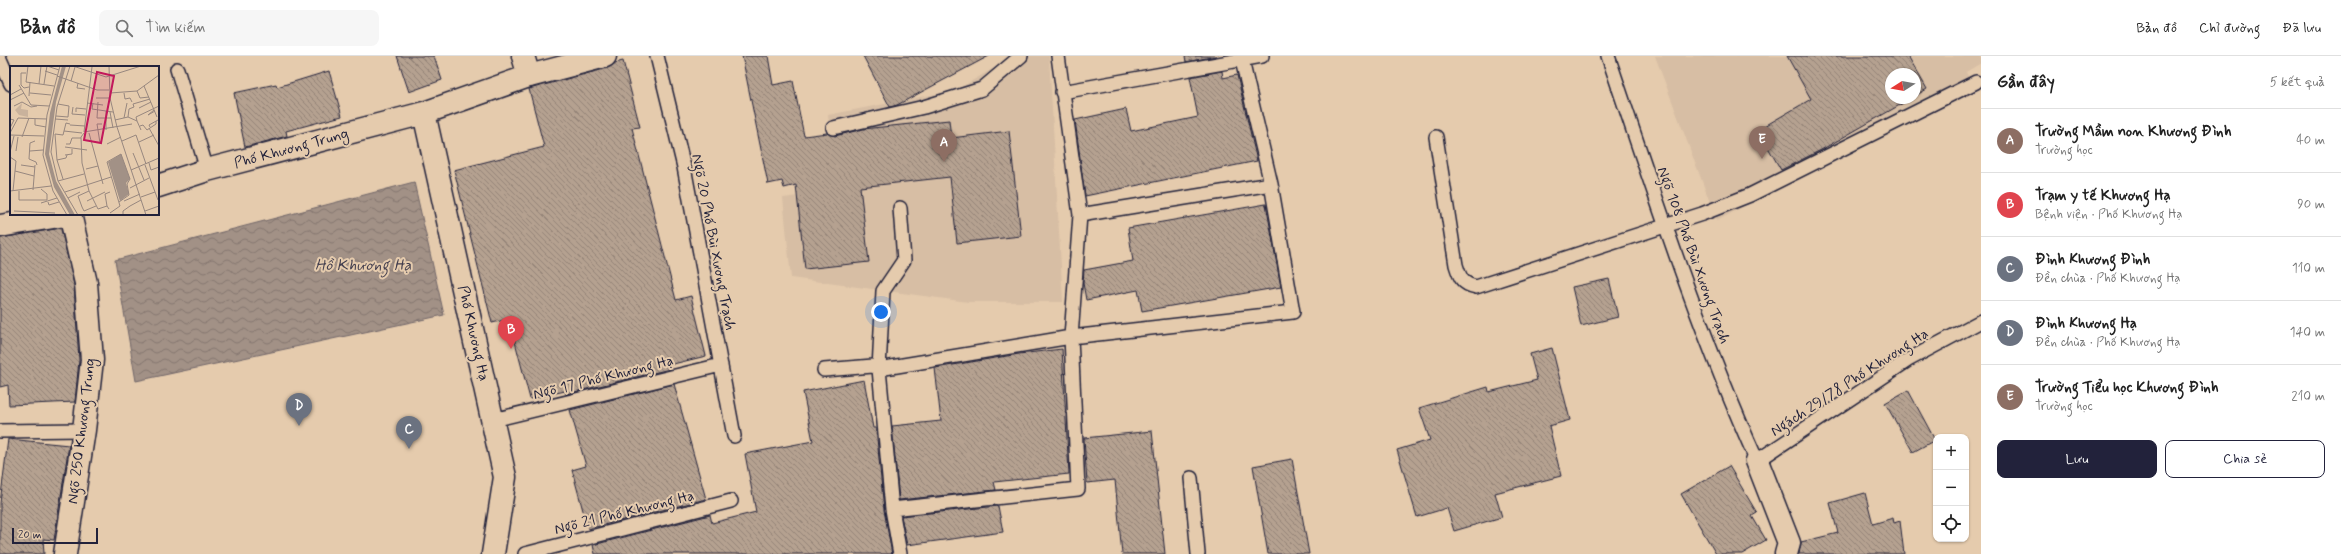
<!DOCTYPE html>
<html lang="vi">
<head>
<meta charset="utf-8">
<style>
	:root { --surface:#fff; --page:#f6f6f6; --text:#222; --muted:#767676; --line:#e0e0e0; --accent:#22223b }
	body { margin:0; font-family:Mynerve,sans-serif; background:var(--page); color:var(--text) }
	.controls { position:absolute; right:12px; bottom:12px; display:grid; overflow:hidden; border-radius:8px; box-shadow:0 1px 3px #0004 }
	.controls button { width:36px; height:36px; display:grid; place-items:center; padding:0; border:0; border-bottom:1px solid var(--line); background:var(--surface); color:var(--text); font:20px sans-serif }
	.compass { position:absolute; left:1885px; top:12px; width:36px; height:36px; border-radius:50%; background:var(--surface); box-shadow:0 1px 3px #0004; rotate:259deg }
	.scale { position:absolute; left:12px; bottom:10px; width:86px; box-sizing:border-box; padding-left:4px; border:2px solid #22223b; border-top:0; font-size:11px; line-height:14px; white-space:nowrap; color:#22223b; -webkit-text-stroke:3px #e5cbad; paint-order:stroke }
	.you { position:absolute; left:881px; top:256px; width:14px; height:14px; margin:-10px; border:3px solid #fff; border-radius:50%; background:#1a73e8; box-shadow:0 0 0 6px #1a73e833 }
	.badge { display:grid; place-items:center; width:26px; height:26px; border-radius:50%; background:var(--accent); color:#fff; font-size:13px; font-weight:700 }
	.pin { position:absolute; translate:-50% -33px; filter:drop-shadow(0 1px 2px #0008) }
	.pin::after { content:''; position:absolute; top:21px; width:14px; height:12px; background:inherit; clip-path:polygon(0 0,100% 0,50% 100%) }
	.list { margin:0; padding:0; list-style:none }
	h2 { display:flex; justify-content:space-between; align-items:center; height:52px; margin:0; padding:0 16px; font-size:17px }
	h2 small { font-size:13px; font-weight:400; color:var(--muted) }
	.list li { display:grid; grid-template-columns:26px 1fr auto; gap:12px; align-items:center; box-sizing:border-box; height:64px; padding:0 16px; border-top:1px solid var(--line) }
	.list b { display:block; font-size:15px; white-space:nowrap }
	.list p { margin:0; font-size:13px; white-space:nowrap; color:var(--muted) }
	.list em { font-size:13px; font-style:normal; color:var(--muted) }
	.actions { display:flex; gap:8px; padding:12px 16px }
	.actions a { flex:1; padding:9px 0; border:1px solid var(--accent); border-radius:8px; text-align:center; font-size:14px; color:var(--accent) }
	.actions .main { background:var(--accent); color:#fff }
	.icon { flex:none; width:22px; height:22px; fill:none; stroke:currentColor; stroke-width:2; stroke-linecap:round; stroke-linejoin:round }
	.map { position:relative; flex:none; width:1981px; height:498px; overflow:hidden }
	header { display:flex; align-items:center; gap:24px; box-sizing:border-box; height:56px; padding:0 20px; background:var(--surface); border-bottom:1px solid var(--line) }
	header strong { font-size:19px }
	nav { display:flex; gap:22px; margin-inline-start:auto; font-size:14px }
	.search { width:280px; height:36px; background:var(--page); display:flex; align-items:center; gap:10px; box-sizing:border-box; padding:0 14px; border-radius:8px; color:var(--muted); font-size:15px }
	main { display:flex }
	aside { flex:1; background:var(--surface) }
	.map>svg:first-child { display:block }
	.built { fill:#d7bea4; fill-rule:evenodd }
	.water { fill:url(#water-waves); stroke:#6f6568 }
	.building { fill:url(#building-back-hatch); stroke:#22223b }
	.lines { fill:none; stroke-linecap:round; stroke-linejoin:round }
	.service-casing { stroke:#22223b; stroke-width:16 }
	.minor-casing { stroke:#22223b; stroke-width:25 }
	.tertiary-casing { stroke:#22223b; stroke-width:25 }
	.service { stroke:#e5cbad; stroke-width:13 }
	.minor { stroke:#e5cbad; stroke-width:22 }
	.tertiary { stroke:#e5cbad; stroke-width:22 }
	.labels { text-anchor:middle; stroke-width:4; stroke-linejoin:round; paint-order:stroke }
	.street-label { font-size:15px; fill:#22223b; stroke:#e5cbad }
	.water-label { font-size:16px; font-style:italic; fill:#423e4e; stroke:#e5cbad }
	.inset-road { fill:none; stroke:#97877f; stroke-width:1 }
	.view { fill:#c2185b; fill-opacity:0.15; stroke:#c2185b; stroke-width:2 }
	.inset-edge { fill:none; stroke:#22223b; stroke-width:2 }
</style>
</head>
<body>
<header>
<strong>Bản đồ</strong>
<div class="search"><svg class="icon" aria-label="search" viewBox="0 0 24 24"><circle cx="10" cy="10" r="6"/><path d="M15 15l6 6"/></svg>Tìm kiếm</div>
<nav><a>Bản đồ</a><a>Chỉ đường</a><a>Đã lưu</a></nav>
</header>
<main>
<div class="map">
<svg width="1981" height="498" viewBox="0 0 1981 498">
	<defs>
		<pattern id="water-waves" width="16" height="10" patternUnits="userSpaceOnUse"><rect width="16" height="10" fill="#a29186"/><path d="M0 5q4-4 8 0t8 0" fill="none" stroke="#84766f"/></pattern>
		<pattern id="building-back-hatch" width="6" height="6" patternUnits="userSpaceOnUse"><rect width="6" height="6" fill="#b5a190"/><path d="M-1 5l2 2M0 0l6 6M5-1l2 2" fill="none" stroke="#938377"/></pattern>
	</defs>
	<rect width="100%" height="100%" fill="#e5cbad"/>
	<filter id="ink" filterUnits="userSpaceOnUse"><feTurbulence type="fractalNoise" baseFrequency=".025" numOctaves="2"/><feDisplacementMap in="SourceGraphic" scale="8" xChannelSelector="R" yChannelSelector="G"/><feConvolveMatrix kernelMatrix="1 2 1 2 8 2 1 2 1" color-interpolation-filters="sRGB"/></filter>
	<g filter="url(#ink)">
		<!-- built -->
		<path class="built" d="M1015,0H1049L1063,246H968L791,222L783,142L836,135L828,59L956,34Z
			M1655,0H1981V7L1966,16L1971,26L1717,165ZM1891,18H1915V42H1891Z"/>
		<!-- water -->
		<path class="water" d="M414,126L444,259L136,325L115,204Z"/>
		<!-- building -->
		<path class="building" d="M397,0H434L442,24L409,36Z
			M742,0H768L773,29L793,25L804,80L827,77L835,80L863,73L949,64L951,82L1009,75L1021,180L957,187L950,121L860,131L869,206L805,213L796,129L784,132L782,125L768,128Z
			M863,0H989L897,49L890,51Z
			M1185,0H1217L1186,6Z
			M1787,0H1908L1927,33L1915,40V18H1891V42H1912L1821,94L1781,114L1758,74L1811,43Z
			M623,5L640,71L632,72L676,244L691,240L706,300L669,309L670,313L566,338L565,335L530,343L509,263L492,267L454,114L544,91L529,33L608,12L615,7Z
			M329,15L342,60L286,75L287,80L245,91L234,37L276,28L277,31Z
			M1222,15L1223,22L1237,19L1257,105L1085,140L1075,64L1126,53L1131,75L1198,61L1190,21Z
			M1266,148L1281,231L1142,255L1138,234L1086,244L1083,227L1084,214L1133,205L1128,172Z
			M61,172L74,229L79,304L75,346L9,349L8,329L0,331V182Z
			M1609,223L1618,261L1581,270L1572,231Z
			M1552,292L1570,364L1549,370L1561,420L1495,437L1502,461L1454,475L1447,452L1417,461L1397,394L1430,384L1419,352L1488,331L1489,336L1537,324L1530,298Z
			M1062,293L1069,418L994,426L996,434L899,444L892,370L941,365L935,312L1019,298Z
			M864,324L873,372H876L884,454L892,498H595L593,489L710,459L712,467L756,456L745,398L813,385L803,336Z
			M674,328L706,443L588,473L572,414L586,410L570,354Z
			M1908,334L1935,384L1913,396L1885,347Z
			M1152,375L1165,498H1122L1115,424L1087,427L1084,382Z
			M8,383L69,389L54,484L43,483L44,498H0V447Z
			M1292,403L1309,498H1268L1253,410Z
			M1729,410L1757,457L1752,460L1766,484L1742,498H1716L1681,438Z
			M1865,437L1873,468L1893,462L1894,467L1900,465L1904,498H1799L1801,486L1838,477L1830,447Z
			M998,450L1003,476L907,489L901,460Z"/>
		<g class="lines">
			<!-- service casing -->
			<g class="service-casing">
				<path id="service" d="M657,0L684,111L734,380
					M1608,0C1654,136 1698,274 1757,405L1908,304L1981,265
					M0,3L11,28
					M177,13L207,114
					M1062,36L1262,0
					M833,72L924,51L982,33L1021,0
					M1436,81L1456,209C1460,222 1462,228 1476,231L1702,158L1750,139L1976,26
					M900,152L904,204L883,235L879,313L892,453L900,498
					M1080,159L1271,128
					M879,313L1071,281L1293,256L1271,128L1241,0
					M824,314L873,310L879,313
					M493,364L721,309
					M0,375L84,374
					M1191,422L1198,498
					M892,453L1078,433L1071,281L1080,159L1058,0
					M525,498L731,445"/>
			</g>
			<!-- minor casing -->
			<g class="minor-casing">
				<path id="minor" d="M523,0L529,20
					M1757,405L1789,487L1786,498
					M65,498L84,374L92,304L86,227L70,158"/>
			</g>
			<!-- tertiary casing -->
			<g class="tertiary-casing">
				<path id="tertiary" d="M424,57L505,421L493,498
					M158,130L207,114L424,57L529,20L605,0
					M0,170L71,158"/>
			</g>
			<!-- service -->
			<use href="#service" class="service"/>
			<!-- minor -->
			<use href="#minor" class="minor"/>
			<!-- tertiary -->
			<use href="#tertiary" class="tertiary"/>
		</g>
	</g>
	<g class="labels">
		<!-- street labels -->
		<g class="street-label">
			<text transform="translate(291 92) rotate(-15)" y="5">Phố Khương Trung</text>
			<text transform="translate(714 186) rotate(79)" y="5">Ngõ 20 Phố Bùi Xương Trạch</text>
			<text transform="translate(1694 199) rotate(70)" y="5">Ngõ 108 Phố Bùi Xương Trạch</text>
			<text transform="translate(474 277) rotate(77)" y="5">Phố Khương Hạ</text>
			<text transform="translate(603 321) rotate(-14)" y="5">Ngõ 17 Phố Khương Hạ</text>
			<text transform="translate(1849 326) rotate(-33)" y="5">Ngách 29/78 Phố Khương Hạ</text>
			<text transform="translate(81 375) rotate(-83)" y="5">Ngõ 250 Khương Trung</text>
			<text transform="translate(624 456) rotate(-14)" y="5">Ngõ 21 Phố Khương Hạ</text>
		</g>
		<!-- water labels -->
		<g class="water-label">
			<text x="363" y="214">Hồ Khương Hạ</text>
		</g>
	</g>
	<!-- overview -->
	<g transform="translate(10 10)">
		<rect width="149" height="149" fill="#e5cbad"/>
		<path d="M12,37L11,43L18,44V51L9,49L5,44Z" fill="#c9b29c"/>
		<path d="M52,0H56L46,36L39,88L46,115L65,149H60L44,121L35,88L40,47ZM111,88L120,113L116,117L119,128L110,135L98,96Z" fill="#a29186"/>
		<path class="inset-road" d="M18,0L16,16L44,20M50,0L37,49L33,89L43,125L57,149M60,0L47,41L41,86L48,115L68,149M63,0L96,11L131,0M99,0L100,32L107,61L136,149M82,1L74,66L122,58M35,5L47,9M16,7H11V19L14,22L19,21M47,10L87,24H99M61,15L65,1M68,17L67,22L75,23M29,18L31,0M34,18L37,0L49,4M9,19L21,39L39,40M134,20L147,51M127,25L130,32L139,31M20,27L41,29M100,27L127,25L149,9M114,27L115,33L120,32L122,36M0,29L11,23M19,30L20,16M86,32H100M0,34L14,27M88,36L87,52H101M77,37L93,39M83,37L82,43L103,46M4,40L12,36L21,41L27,40M63,41L62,48L75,49M129,42L141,36M144,44L138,49L145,45M66,46V42L76,43M100,46L103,62M46,50L58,51L59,40L48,38M118,51L119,43L124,41L123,38L140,33M118,51L127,55L131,64M114,52L117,37M0,53L4,54L0,62M25,53V59L36,61M45,53L58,54M105,54L118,51M127,55L126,51L149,40M60,59L75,60M130,60L133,59L137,64L146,58V55M140,61L139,59L148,54M139,62L149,80M96,64V45M54,65L72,67M0,67L8,52L37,53M74,67L71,71L72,97L79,125L88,143L97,140L99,143M79,67L93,118M45,68L47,94L53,113M45,68L53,69L56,57L60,58M0,69L34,70M12,71L19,52M25,75L20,77L19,93L26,96L27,99M112,75L126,69L136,98M129,76L144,69M90,77L87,58H92M56,78H60L62,72H71M97,78L111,71M55,81L77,84M6,85L8,71M20,85L33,84M0,86L4,70M123,87L134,114M55,89L62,88V83M0,91L6,95L3,125M47,94L56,92L57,89M139,97L141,104L149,101M11,99L25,101M135,99L148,134M76,103L88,100M121,104L149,92M5,105L24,110M48,115L74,108M120,122L139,112M23,124L25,99M0,125L41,120M9,125V134H37V128L31,123M79,125L68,130L72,141L74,145L86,140M55,126L101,111M131,131L145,126M58,132L70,126M77,135L95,126M114,135L130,128M38,136L39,139L49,136M31,137L47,132M97,140L95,128L100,126M4,145L45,147M135,145L149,140M100,147L110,140L97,96L111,88L120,113L117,118L119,129L109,136M113,149V145L120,140L131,134"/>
		<path class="view" d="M87,6L104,10L91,77L74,74Z"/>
		<rect width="149" height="149" class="inset-edge"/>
	</g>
</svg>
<div class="controls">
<button>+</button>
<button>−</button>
<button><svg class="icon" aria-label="locate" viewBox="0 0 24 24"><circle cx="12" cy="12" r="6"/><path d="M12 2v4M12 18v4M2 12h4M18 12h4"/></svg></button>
</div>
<svg class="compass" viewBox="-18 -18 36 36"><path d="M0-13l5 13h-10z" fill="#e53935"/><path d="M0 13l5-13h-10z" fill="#767676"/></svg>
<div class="scale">20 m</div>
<div class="you"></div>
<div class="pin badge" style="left:944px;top:106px;background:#8d6e63">A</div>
<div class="pin badge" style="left:511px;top:293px;background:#e0444e">B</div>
<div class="pin badge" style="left:409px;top:393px;background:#6b7280">C</div>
<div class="pin badge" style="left:299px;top:370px;background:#6b7280">D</div>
<div class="pin badge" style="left:1762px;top:103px;background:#8d6e63">E</div>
</div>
<aside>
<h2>Gần đây<small>5 kết quả</small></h2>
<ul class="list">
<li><span class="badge" style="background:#8d6e63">A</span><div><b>Trường Mầm non Khương Đình</b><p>Trường học</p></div><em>40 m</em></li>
<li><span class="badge" style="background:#e0444e">B</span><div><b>Trạm y tế Khương Hạ</b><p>Bệnh viện · Phố Khương Hạ</p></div><em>90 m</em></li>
<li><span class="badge" style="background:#6b7280">C</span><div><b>Đình Khương Đình</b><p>Đền chùa · Phố Khương Hạ</p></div><em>110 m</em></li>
<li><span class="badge" style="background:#6b7280">D</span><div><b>Đình Khương Hạ</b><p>Đền chùa · Phố Khương Hạ</p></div><em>140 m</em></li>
<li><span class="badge" style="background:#8d6e63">E</span><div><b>Trường Tiểu học Khương Đình</b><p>Trường học</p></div><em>210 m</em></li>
</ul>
<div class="actions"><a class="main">Lưu</a><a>Chia sẻ</a></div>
</aside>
</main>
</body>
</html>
